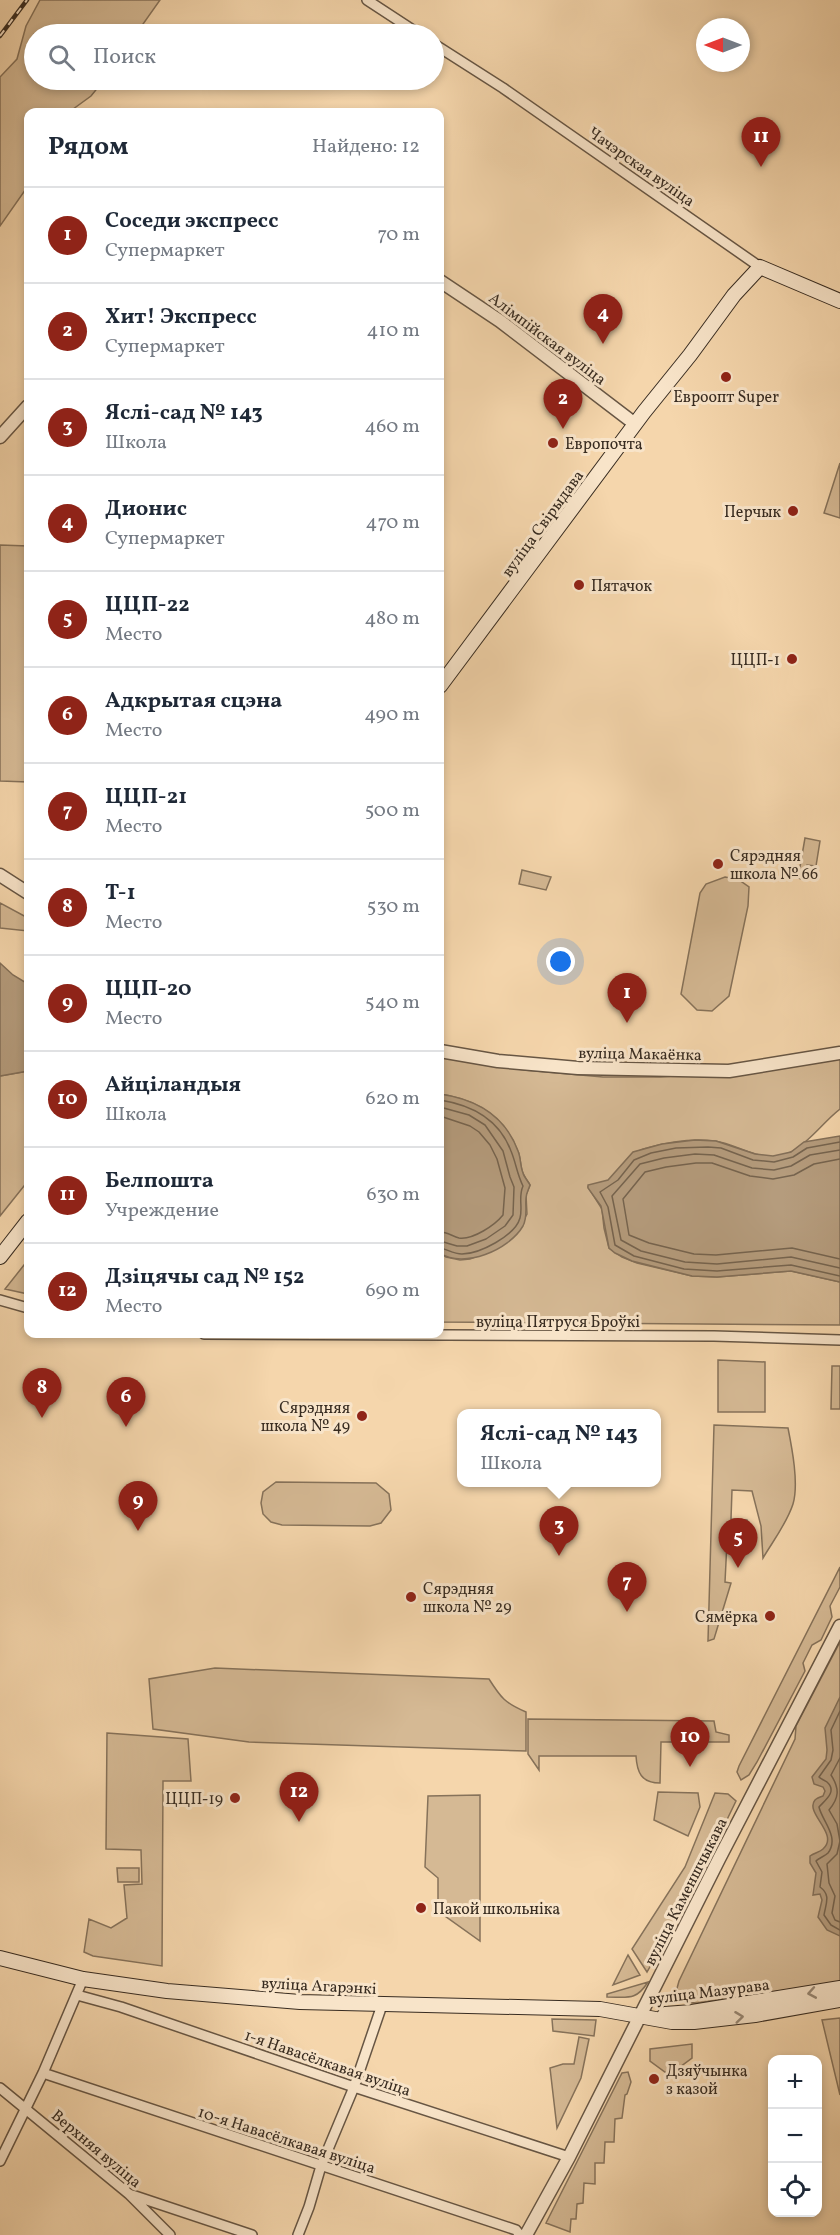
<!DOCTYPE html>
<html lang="ru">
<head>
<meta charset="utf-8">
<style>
	:root { --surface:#fff; --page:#f2f2f3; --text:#1f2937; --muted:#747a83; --line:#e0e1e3; --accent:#8f2418 }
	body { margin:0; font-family:Vollkorn,serif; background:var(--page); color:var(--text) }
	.controls { position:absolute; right:18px; bottom:18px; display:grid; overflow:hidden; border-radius:12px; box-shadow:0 3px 9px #0003 }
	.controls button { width:54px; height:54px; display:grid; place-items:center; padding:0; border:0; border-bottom:2px solid var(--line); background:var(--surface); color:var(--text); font:30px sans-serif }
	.compass { position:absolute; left:696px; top:18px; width:54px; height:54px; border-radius:50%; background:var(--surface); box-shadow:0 3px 9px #0003; rotate:270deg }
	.you { position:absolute; left:561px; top:962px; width:21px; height:21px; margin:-15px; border:4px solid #fff; border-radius:50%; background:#1a73e8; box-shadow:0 0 0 9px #1a73e833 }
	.badge { display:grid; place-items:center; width:39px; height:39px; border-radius:50%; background:var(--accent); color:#fff; font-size:20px; font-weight:700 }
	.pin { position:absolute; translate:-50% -50px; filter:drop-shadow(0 2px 3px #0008) }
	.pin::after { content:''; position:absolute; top:32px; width:21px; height:18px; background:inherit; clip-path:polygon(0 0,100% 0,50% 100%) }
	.popup { position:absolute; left:457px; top:1409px; width:204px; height:78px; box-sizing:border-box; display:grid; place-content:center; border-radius:12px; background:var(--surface); filter:drop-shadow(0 2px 4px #0005); font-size:20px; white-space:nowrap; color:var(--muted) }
	.popup b { font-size:22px; color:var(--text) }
	.popup::after { content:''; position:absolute; left:50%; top:100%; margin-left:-12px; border:12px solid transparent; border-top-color:var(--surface) }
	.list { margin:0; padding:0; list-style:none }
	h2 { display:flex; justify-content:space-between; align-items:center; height:78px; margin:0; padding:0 24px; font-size:26px }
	h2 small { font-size:20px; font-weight:400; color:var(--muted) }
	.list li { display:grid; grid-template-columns:39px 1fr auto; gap:18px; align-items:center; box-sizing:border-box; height:96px; padding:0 24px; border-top:2px solid var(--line) }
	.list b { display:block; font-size:22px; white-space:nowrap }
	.list p { margin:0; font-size:20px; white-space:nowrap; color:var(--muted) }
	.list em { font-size:20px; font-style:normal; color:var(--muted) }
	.icon { flex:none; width:33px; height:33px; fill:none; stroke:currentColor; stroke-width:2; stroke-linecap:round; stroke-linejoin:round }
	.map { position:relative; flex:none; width:840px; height:2235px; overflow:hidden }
	.search { position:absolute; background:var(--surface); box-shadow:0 3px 9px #0003; left:24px; top:24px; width:420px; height:66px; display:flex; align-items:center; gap:15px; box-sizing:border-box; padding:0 21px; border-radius:33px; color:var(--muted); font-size:22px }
	.panel { position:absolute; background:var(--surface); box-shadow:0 3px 9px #0003; left:24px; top:108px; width:420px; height:1230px; border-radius:12px }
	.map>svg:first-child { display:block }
	.green { fill:#d5b994; stroke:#86725a; stroke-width:1.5 }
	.water { fill:#b59c7d; stroke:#836f58; stroke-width:1.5 }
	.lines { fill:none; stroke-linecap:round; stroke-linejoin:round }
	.shore { stroke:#76644f; stroke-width:1.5 }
	.minor-casing { stroke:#675644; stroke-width:12 }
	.tertiary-casing { stroke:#675644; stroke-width:15 }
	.secondary-casing { stroke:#382c21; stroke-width:16 }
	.minor { stroke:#f8e4c9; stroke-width:9 }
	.tertiary { stroke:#f8e4c9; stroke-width:12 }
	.secondary { stroke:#f8e4c9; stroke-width:14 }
	.rail-casing { stroke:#382c21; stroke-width:4.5 }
	.rail { stroke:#f8e4c9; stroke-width:2; stroke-dasharray:7; stroke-linecap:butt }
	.oneway { stroke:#988875 }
	.poi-dot { fill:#8f2418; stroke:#f8e4c9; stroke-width:2 }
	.labels { text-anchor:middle; stroke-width:6; stroke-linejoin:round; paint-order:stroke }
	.street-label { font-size:16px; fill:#382c21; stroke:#f8e4c9 }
	.poi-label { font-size:16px; fill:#382c21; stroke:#f8e4c9; text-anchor:start }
</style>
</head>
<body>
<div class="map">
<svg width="840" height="2235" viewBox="0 0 840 2235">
	<rect width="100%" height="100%" fill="#f5d6ac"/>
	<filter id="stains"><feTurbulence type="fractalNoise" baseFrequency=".00333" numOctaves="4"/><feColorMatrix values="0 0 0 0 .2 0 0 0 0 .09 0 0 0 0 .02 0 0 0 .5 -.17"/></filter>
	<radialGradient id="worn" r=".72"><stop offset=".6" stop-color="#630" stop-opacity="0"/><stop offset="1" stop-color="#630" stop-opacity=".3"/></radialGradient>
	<!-- green -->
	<path class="green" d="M40,0H160L136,34H34V80H104L91,96L69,112H28V186L0,226V77L17,59L26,26Z
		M840,463V518L824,513Z
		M0,545L28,546V782L0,781Z
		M805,838L820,841L816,866L807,865L804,880L798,878Z
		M522,870L551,877L546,890L519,884Z
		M725,877L739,880L749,887L748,906L729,996L712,1011L697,1010L681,994L700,893L706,884Z
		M0,903L28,918V931L0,928Z
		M440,1057L524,1070L603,1077H660L743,1071L840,1058V1109C823,1122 810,1142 791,1152C765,1166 741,1145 715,1141C693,1138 668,1142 647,1148C626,1153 623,1170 609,1180C602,1185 593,1184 588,1187L602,1209L604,1228L609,1248L622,1257L637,1263L692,1276L717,1277L791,1271L840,1282V1325L440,1322V1253L446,1257L460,1260L470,1259L493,1250L514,1236L527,1214L526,1195L530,1185C528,1181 524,1177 523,1173C520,1166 521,1158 518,1151C504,1116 475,1099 440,1094Z
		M28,1071V1181L0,1216V1076Z
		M28,1260V1294L5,1289Z
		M718,1360L765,1362V1412H718Z
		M832,1366H840V1409H831Z
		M714,1425L788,1428C792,1448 799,1484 793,1504C787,1523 773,1541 763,1558L761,1526L752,1491L732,1490L731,1519L747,1520L751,1526L752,1540L727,1542L725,1582L731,1583L714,1639L708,1641Z
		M276,1482L376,1483L389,1494L391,1510L381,1523L370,1526L282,1525L271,1522L263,1514L261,1503L263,1492Z
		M840,1567V1587L830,1606L832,1617L821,1640L812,1645L803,1663L805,1671L757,1762L749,1775L741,1780L737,1772L739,1766Z
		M840,1642V1982L697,2003C687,2003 680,2002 676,1992L679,1981L795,1739L796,1726Z
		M215,1668L489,1679C501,1698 505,1703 526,1712V1751L249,1742L153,1729L149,1679Z
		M528,1719L714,1721L716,1732L729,1735V1742H661L660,1783C641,1783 637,1772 636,1756H539V1770L528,1754Z
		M107,1733L188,1739L191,1781H163L162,1966L93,1956L84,1952L89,1919L111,1928L127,1918L124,1885L142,1884L141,1850L106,1849Z
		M658,1792L698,1793L700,1807L688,1836L654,1820Z
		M715,1793L728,1794L736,1801L692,1892L647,1972L632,1949L685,1867Z
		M480,1795V1941L438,1911V1878L425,1867L428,1796Z
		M117,1868H139V1882H118Z
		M628,1955L640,1975L613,1985Z
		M648,1982C636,2001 628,1997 607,1997V1994Z
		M840,2018V2095L822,2020Z
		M552,2019L596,2020L594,2036L553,2031Z
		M579,2037L589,2039L581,2078L557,2128L550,2068L563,2064H574Z
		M692,2044V2058L669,2075L650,2061V2049Z
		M628,2072L631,2082L627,2094L625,2095L622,2118L615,2119L614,2142H605L604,2163H595V2184L584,2183L583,2203L577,2204L576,2219H571L570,2232L546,2223L622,2073Z"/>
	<!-- water -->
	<path class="water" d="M0,963L13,975L28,984V1071L0,1076Z
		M440,1094C475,1099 505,1115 518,1151C521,1158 520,1166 523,1173C524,1177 528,1181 530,1185C529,1189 526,1193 526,1198C525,1208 528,1216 523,1226C509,1250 464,1269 440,1253Z
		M840,1136V1282L791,1271L717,1277L692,1276L632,1261L615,1253L609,1248L601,1206L588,1188V1185L608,1180L633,1152L662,1144L695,1140L716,1141L755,1154L773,1156L791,1152L804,1142Z
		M840,1697V1936L827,1930L818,1917L822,1900L820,1894L813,1895L816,1873L810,1863V1856C814,1853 820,1852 823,1849C840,1834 804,1813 815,1800C817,1798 820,1797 823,1796L825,1791L823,1787L814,1784L812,1777L826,1759L827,1750L825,1728Z"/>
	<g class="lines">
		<!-- shore -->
		<path class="shore" d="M440,1100C472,1105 499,1119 511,1151C516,1163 517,1174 523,1186C518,1197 523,1207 520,1218C515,1236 479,1254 462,1254C453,1254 447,1249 440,1248
			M440,1107L469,1115L485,1125L503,1151L510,1177L514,1187L513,1215L505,1226L486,1239L467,1246H457L440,1241
			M440,1116L470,1126L479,1132L490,1145L497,1159L505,1188L503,1215C495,1225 473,1240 459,1238C452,1236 447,1232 440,1232
			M840,1142L807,1148L793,1157L774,1162L753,1160L721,1148L708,1147L676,1148L651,1153L634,1160L618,1180L600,1192L608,1207L615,1245L634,1256L684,1269L717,1271L791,1265L840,1276
			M840,1150L810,1155L791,1166L774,1170L752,1168L714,1155L695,1154L664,1158L640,1164L612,1196L621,1240L641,1251L685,1262L717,1264L791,1257L840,1268
			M840,1159L814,1164L794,1175L773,1179L750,1176L712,1163H696L666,1167L645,1172L623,1199L629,1235L649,1243L694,1254L716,1255L792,1248L840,1259
			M840,1711L831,1730L833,1750L831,1760L819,1777C821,1779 824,1780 827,1782C838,1792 824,1801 819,1807C822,1821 840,1837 828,1853C825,1856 819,1858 816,1861L822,1872L820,1887C831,1895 826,1903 824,1915L831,1925L840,1930
			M840,1758L831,1775C840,1789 839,1798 829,1810L837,1824L840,1841
			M840,1841L837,1854L827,1864L829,1883L835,1896L832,1913L835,1920L840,1922"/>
		<!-- minor casing -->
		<g class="minor-casing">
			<path id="minor" d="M367,0L419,34
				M434,44L503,88L760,267
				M0,1300L28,1308
				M204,1334L714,1336L840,1340
				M77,1995L121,2007L354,2087L569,2157
				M43,2073L516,2230L520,2235
				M0,2088L129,2194L170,2235
				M0,2161L43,2073L83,1979
				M132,2195L252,2235
				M298,2235L309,2207L321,2166L354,2087L382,2005"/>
		</g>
		<!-- tertiary casing -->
		<g class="tertiary-casing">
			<path id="tertiary" d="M440,281L500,321L635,424
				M0,437L28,406
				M0,875L28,893
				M440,1051L498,1061L578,1068L729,1071L840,1053
				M526,2235L569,2157L719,1859L840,1626"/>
		</g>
		<!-- secondary casing -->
		<g class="secondary-casing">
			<path id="secondary" d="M440,686L644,412L690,355L734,295L760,267L840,301
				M0,1257L28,1221
				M0,1958L83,1979L167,1991L300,2002L600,2009L672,2022H694L755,2015L840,2000
				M665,2014L692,2012L840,1988"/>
		</g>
		<!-- minor -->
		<use href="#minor" class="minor"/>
		<!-- tertiary -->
		<use href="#tertiary" class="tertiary"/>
		<!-- secondary -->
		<use href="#secondary" class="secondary"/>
		<!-- rail casing -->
		<g class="rail-casing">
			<path id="rail" d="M0,36L27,0"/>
		</g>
		<!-- rail -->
		<use href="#rail" class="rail"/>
	</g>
	<!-- one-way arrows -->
	<defs><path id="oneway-chevron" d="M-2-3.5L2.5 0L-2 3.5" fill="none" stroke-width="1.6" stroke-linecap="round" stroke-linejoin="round" transform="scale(1.5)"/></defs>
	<g class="oneway">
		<use href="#oneway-chevron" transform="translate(812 1993) rotate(170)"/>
		<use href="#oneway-chevron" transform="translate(739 2017) rotate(-7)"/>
	</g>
	<!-- markers -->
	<g class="poi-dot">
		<circle cx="726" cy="377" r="6"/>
		<circle cx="553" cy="443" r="6"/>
		<circle cx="793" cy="511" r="6"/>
		<circle cx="579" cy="585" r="6"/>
		<circle cx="792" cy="659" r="6"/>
		<circle cx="718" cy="864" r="6"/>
		<circle cx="362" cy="1416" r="6"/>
		<circle cx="411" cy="1597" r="6"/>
		<circle cx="770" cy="1616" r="6"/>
		<circle cx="235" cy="1798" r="6"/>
		<circle cx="421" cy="1908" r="6"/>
		<circle cx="654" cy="2079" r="6"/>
	</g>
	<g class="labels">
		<!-- street labels -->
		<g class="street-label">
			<text transform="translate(642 166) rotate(35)" y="6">Чачэрская вуліца</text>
			<text transform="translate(548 338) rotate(37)" y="6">Алімпійская вуліца</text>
			<text transform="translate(542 523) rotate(-54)" y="6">вуліца Свірыдава</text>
			<text transform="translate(640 1053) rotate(1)" y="6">вуліца Макаёнка</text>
			<text x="558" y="1327">вуліца Пятруся Броўкі</text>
			<text transform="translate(685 1891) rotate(-63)" y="6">вуліца Каменшчыкава</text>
			<text transform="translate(319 1985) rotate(3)" y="6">вуліца Агарэнкі</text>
			<text transform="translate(709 1991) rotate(-7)" y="6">вуліца Мазурава</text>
			<text transform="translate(328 2062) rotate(19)" y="6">1-я Навасёлкавая вуліца</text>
			<text transform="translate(287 2139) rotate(18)" y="6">10-я Навасёлкавая вуліца</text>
			<text transform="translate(97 2148) rotate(40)" y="6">Верхняя вуліца</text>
		</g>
		<!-- poi labels -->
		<g class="poi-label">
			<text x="726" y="402" text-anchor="middle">Евроопт Super</text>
			<text x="565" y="449">Европочта</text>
			<text x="781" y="517" text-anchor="end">Перчык</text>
			<text x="591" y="591">Пятачок</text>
			<text x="780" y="665" text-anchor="end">ЦЦП-1</text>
			<text x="730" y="861">Сярэдняя<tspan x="730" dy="18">школа № 66</tspan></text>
			<text x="350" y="1413" text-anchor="end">Сярэдняя<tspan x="350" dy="18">школа № 49</tspan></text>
			<text x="423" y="1594">Сярэдняя<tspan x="423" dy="18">школа № 29</tspan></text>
			<text x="758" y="1622" text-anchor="end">Сямёрка</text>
			<text x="223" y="1804" text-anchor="end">ЦЦП-19</text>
			<text x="433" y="1914">Пакой школьніка</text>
			<text x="666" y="2076">Дзяўчынка<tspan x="666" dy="18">з казой</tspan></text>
		</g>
	</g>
	<rect width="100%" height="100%" filter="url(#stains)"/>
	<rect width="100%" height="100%" fill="url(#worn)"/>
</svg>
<div class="controls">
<button>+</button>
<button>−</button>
<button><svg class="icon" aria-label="locate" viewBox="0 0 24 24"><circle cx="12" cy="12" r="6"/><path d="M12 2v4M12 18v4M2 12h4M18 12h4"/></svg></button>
</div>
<svg class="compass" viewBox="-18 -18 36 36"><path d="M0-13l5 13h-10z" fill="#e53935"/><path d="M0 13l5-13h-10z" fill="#747a83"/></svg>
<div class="you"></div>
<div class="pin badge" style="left:627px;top:1023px">1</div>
<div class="pin badge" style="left:563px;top:429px">2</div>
<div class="pin badge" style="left:559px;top:1556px">3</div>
<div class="popup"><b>Яслі-сад № 143</b>Школа</div>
<div class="pin badge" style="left:603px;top:344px">4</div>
<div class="pin badge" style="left:738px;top:1568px">5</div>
<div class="pin badge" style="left:126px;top:1427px">6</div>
<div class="pin badge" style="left:627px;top:1612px">7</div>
<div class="pin badge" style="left:42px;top:1418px">8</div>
<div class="pin badge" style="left:138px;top:1531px">9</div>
<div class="pin badge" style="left:690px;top:1767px">10</div>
<div class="pin badge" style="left:761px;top:167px">11</div>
<div class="pin badge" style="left:299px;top:1822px">12</div>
<div class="search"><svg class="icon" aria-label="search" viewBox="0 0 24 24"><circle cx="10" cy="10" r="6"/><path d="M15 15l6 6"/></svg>Поиск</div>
<section class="panel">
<h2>Рядом<small>Найдено: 12</small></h2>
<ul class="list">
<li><span class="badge">1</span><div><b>Соседи экспресс</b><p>Супермаркет</p></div><em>70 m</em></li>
<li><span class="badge">2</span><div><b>Хит! Экспресс</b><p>Супермаркет</p></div><em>410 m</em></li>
<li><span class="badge">3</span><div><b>Яслі-сад № 143</b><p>Школа</p></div><em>460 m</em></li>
<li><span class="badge">4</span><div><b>Дионис</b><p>Супермаркет</p></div><em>470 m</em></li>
<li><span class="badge">5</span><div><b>ЦЦП-22</b><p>Место</p></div><em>480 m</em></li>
<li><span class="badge">6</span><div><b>Адкрытая сцэна</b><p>Место</p></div><em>490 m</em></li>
<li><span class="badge">7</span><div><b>ЦЦП-21</b><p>Место</p></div><em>500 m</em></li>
<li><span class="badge">8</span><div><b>Т-1</b><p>Место</p></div><em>530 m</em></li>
<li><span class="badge">9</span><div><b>ЦЦП-20</b><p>Место</p></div><em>540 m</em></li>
<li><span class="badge">10</span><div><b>Айціландыя</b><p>Школа</p></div><em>620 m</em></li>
<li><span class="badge">11</span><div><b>Белпошта</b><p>Учреждение</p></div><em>630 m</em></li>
<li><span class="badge">12</span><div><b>Дзіцячы сад № 152</b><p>Место</p></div><em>690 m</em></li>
</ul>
</section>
</div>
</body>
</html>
